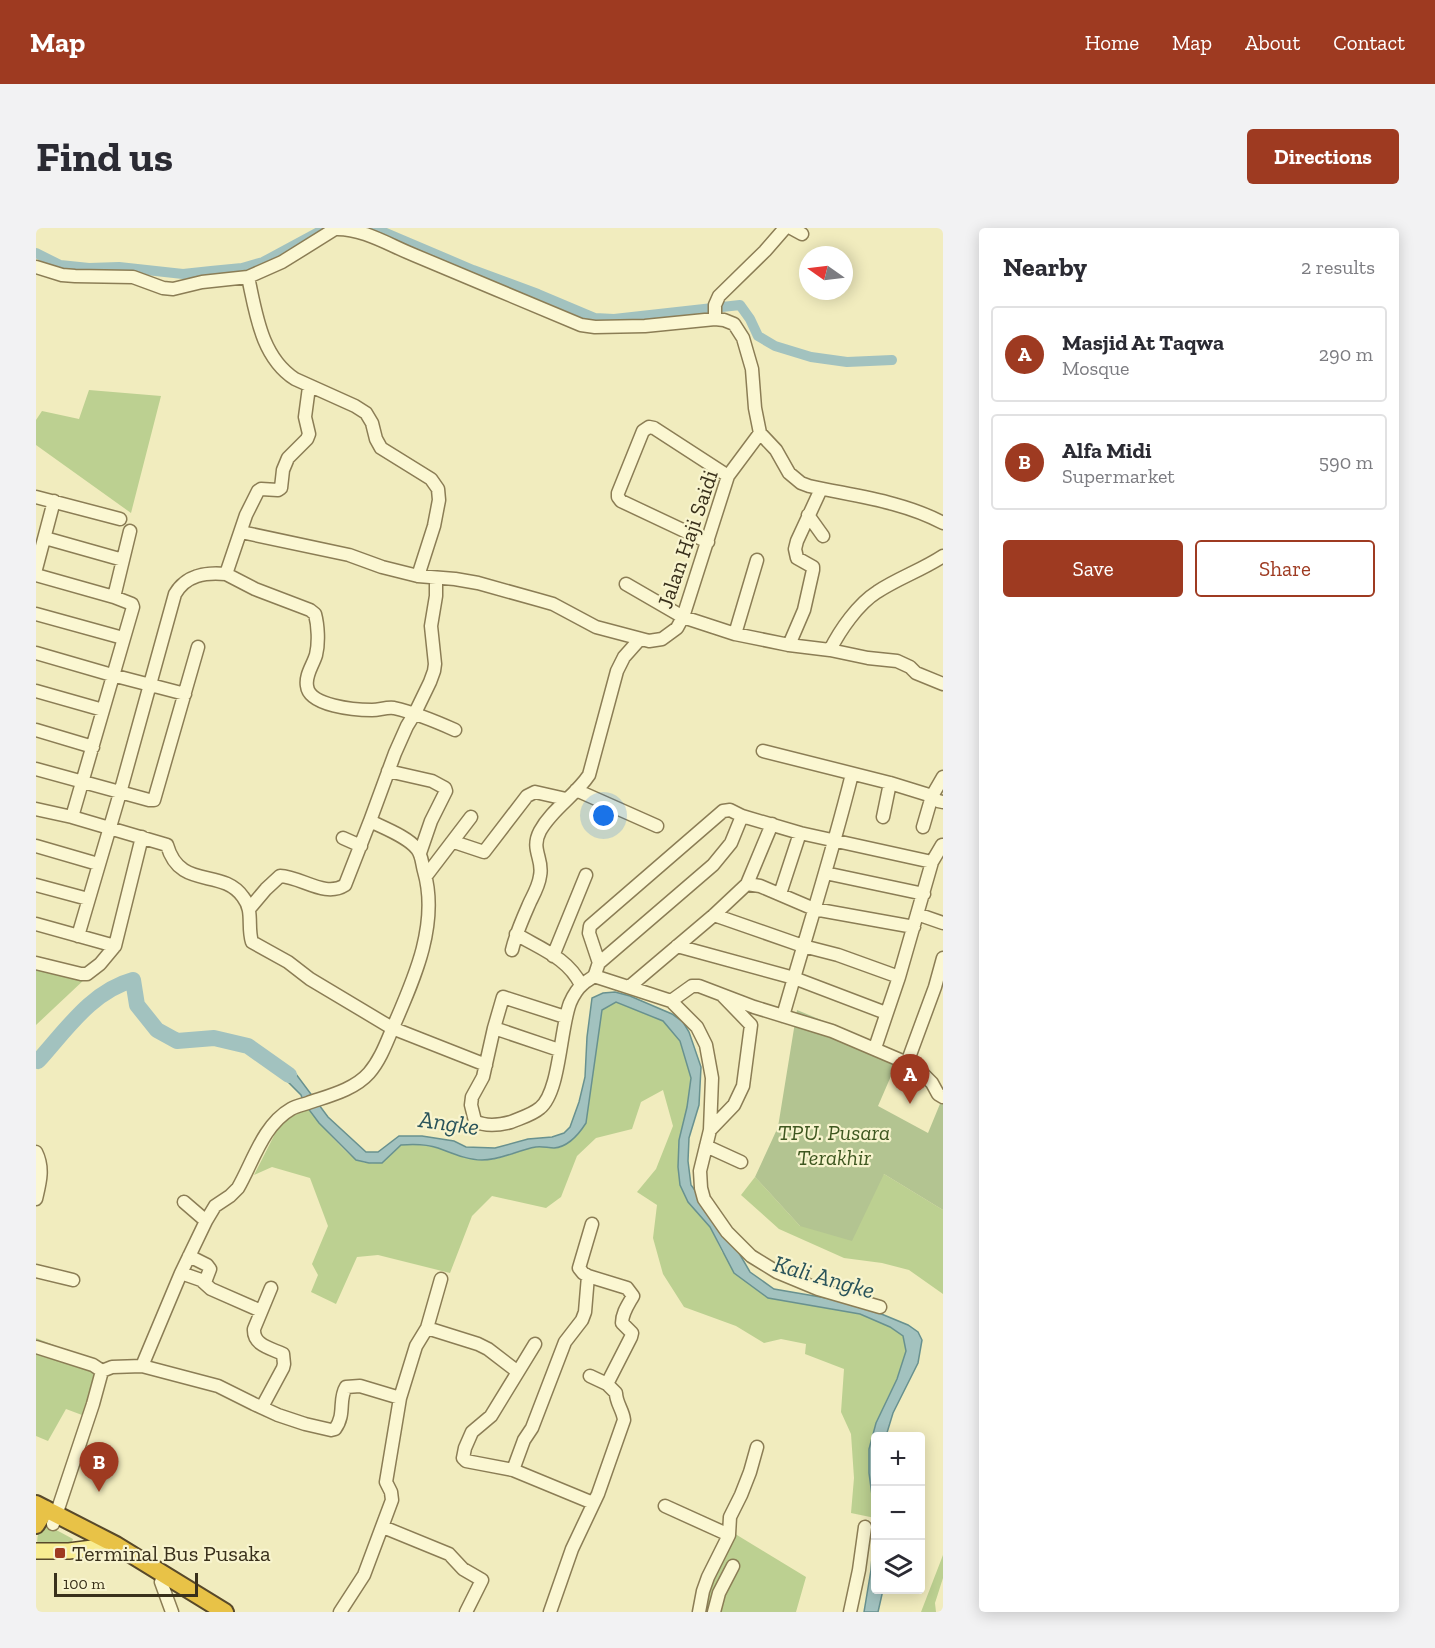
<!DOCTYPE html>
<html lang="en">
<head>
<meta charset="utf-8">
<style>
	:root { --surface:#fff; --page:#f2f2f3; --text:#2b2b33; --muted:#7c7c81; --line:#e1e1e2; --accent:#9e3a21 }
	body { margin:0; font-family:"Zilla Slab",serif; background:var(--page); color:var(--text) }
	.controls { position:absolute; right:18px; bottom:18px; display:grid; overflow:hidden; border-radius:6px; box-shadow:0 3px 15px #0003 }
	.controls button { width:54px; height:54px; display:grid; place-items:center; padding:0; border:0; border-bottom:2px solid var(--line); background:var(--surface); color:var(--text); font:30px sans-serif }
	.compass { position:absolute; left:763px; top:18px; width:54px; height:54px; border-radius:50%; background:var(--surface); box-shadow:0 3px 15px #0003; rotate:284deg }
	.scale { position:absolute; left:18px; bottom:15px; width:144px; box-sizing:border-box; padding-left:6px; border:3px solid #39301b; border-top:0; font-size:16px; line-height:21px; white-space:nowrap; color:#39301b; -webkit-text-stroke:4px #f8f4ce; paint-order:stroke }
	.you { position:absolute; left:568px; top:588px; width:21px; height:21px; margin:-15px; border:4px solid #fff; border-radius:50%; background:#1a73e8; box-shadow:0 0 0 9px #1a73e833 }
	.badge { display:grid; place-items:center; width:39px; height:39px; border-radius:50%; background:var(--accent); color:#fff; font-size:20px; font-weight:700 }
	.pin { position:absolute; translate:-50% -50px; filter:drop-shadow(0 2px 3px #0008) }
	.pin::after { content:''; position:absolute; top:32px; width:21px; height:18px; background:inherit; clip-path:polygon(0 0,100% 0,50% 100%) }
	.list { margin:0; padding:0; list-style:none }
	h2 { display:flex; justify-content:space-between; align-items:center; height:78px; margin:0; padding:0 24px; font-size:26px }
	h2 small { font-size:20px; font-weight:400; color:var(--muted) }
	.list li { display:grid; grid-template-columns:39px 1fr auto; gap:18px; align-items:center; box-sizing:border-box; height:96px; margin:0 12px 12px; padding:0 12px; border:2px solid var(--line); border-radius:6px }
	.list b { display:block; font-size:22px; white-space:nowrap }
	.list p { margin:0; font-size:20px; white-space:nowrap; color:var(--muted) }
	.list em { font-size:20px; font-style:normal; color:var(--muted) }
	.actions { display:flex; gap:12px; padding:18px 24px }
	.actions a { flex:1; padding:14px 0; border:2px solid var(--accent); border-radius:6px; text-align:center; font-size:21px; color:var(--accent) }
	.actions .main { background:var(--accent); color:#fff }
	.icon { flex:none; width:33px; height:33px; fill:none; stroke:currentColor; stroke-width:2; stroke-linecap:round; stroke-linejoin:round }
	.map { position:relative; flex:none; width:907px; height:1384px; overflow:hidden; border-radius:6px }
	header { display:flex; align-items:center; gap:36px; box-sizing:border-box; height:84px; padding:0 30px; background:var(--accent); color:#fff }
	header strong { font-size:28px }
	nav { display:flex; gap:33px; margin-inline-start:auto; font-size:21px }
	.intro { display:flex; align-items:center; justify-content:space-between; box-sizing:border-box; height:144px; padding:0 36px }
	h1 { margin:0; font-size:42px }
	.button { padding:15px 27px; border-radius:6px; background:var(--accent); color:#fff; font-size:21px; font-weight:700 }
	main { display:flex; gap:36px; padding:0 36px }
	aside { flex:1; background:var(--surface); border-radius:6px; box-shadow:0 3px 15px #0003 }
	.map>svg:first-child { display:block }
	.green { fill:#bcd091 }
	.cemetery { fill:#b3c491 }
	.water { fill:#a2c2bf; stroke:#68918f; stroke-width:1.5 }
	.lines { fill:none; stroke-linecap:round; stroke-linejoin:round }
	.canal { stroke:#a2c2bf; stroke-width:10 }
	.river { stroke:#a2c2bf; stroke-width:16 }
	.minor-casing { stroke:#8b7d55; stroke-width:15 }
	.major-casing { stroke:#58492a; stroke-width:18 }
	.highway-casing { stroke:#58492a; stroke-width:20 }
	.minor { stroke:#fbf7d2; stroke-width:12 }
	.major { stroke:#f8ed92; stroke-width:15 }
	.highway { stroke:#e8c247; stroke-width:16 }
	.poi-dot { fill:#9e3a21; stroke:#f8f4ce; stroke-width:2 }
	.labels { text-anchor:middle; stroke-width:4.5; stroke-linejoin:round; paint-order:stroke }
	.street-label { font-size:22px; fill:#39301b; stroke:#f8f4ce }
	.park-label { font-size:22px; font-style:italic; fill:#3e5720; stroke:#f8f4ce }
	.poi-label { font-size:22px; fill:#39301b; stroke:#f8f4ce; text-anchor:start }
	.water-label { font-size:24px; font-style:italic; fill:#29535a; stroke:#f8f4ce }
</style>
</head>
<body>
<header>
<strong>Map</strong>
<nav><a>Home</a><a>Map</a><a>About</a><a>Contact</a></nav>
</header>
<div class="intro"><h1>Find us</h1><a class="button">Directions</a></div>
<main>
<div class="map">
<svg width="907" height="1384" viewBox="0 0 907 1384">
	<rect width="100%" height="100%" fill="#f1ecbe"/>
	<!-- green -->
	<path class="green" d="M53,162L125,168L95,285L0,217V192L6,183L43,191Z
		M0,738L50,750L0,797Z
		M580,774L627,793L644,813L655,850L651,879L652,974L674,999L686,1024L732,1070L824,1086L854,1099L867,1108L870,1123L861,1151L850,1173L833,1221V1245L839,1290L815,1285L818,1250L815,1206L805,1184L808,1141L769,1126L770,1116L745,1111L728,1115L700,1098L648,1079L627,1046L617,1010L621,977L601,964L620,941L637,898L627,862L605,874L596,901L560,910L541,928L525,969L510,980L456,968L436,988L414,1045L342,1027L321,1029L300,1076L275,1064L282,1047L276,1036L292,998L274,950L236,939L218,947L248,888L268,875C277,887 310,928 323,933C330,936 338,935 346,935L365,917C378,916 391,917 402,920C416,925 429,930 443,932C465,934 482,921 502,919C510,918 518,920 526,919L555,858L566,782Z
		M848,946L907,982V1066L873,1042L846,1035L808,1030L743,1001L705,967L719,949L764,998Z
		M0,1110L71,1138L54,1190L30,1181L12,1213L0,1208Z
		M11,1297L37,1311L34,1318H2C0,1312 2,1305 5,1299Z
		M696,1304L770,1349L760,1384H665Z
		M907,1327V1350L899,1375L900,1384H885Z"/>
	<!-- cemetery -->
	<path class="cemetery" d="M761,782L865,825L842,878L892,905L906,871L907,872V982L848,946L816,1013L764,998L719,949L742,899Z"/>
	<!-- water -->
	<path class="water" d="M579,764L594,768L636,786L647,794L653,804L665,839L663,877L653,910L652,933L655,957L696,1013L714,1044L738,1061L796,1071L814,1073L872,1097L882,1104L886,1112L882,1135L857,1185L850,1208H840V1362H847L842,1384H828L835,1342L839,1290L833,1245V1221L840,1195L861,1151L870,1123L867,1108L854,1099L824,1086L732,1070L698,1045L674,999L652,974L644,957L642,939L643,912L651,879L655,850L644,813L627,793L580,774L566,782L550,895C543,906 532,919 518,920C512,920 506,918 500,919C481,922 466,932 446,932C431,932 416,925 402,920C390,916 377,916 365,917L346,935H333L320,932L283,895L268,875L265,867L235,837L239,832L260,846L292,889L330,924H342L363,908H386L418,913L430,919L459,920L492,911L516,909L528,905L534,899L543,874L549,849L551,809L556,770L567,765Z"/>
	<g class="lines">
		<!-- canal -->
		<path class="canal" d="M338,0L437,42L502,66L559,90L578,91L704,77L714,91L722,108L739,118L775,129L811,134L856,132
			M0,25L24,37L53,40L83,39L147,46L175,43L206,40L227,34L290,0"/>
		<!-- river -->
		<path class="river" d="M0,832L2,833C30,802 56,763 97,752L101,777L121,802L141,813L178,810L212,818L253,847"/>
		<!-- minor casing -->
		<g class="minor-casing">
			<path id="minor" d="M755,0L766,6
				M0,39L26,47L39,48L97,49L127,60L137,61L166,54L212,49L246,34L299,1C327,0 353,17 378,27C434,50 489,74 545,97L559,99L609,98L679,91L688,92L698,96L707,110L716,141L719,180L724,205L740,222L753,245L765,255L773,258C818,268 866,273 907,295
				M212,49C220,85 225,129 259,151L319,178L330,185L336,195L340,211L345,220L395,251L402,261L403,272L398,298L382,348L419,351L442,355L503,372L517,376L560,399L613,413L626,411L641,400L647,389L692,248L724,205
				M679,91V77L683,68L729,23L749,0
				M0,269L84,291
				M772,287L787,308
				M205,304L313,327L346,339L382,348
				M9,310L87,332
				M672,314L585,273L582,269V265L607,203L613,199L618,200L692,248
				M0,341L18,273
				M190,346L219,361L274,382L279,386C282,397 283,415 280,427C277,437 269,447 271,458C273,478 319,482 336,482C344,482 350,479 358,480C380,485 399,493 419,502
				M0,347L78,369L96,376L97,379L36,589
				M590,356L647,389L699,406L753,417L794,422L832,430L861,433L874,439L880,445L907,456
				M78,369L94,303
				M0,386L87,410
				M699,406L721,332
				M753,417L768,382L777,342V339L761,330L759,321L761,313L785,261
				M794,422C804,402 822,376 841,364C862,350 886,342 907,328
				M0,425L76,447L149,466
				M0,463L67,482
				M0,502L57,519
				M727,523L854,555L896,568L907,549
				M0,541L113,572H118L162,419
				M352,543L396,553L409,560L410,563L395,593L384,625
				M540,562L621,598
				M0,581L36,589L131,617C144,663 186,639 207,669C218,683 211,698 216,714L252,734L274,751L356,800L450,837
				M847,589L854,555
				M887,599L896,568L902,573L907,574
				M307,610L325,618
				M415,615H421L448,624L491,568L499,564L530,571
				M0,618L62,636
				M789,645L888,666
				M390,648L435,589
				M711,656L736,596
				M0,657L52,671
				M744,666L764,605
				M214,680L230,661L244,648C266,649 289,670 309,657L334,593
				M881,686L907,695
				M678,687L767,718L802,727L863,749
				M0,696L79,718
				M480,706C505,721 532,730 545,757
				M42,708L84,565L139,366C150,347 169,344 190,346L210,287L222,263L225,261L242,262L245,260L247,242L252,230L271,211L273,206L269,189L273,159
				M641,718L758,750L850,785
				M476,722C480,705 487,690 494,674C498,666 503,657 504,648C508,631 494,622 504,603C516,581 539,568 553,547L581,443L588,429L604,411
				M517,728L550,647
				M0,735L45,746H51L64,736L79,718L106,609
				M563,735L553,705L554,698L687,583L694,582L706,588L764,605L896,634
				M558,748L635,773L661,799L670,817L676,850L674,902L664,943L665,960L668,971L691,1004L715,1028L741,1044L782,1061L844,1079
				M593,759L678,687L711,656L724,658L778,681L878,699
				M635,773L656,758H663L718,779L796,803L871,835L885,844L896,855L902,866L907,869
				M747,788C770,707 796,627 816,546
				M529,789L467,769L458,800L447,849L436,869L435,877L439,893C450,899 464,897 475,894C484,890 496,887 504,880C524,864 524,801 534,775C537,768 541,761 547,756C550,753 555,751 558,748C560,745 561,739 563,735L677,637L695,615L706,588
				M458,800L523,822
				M839,820L863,749L896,634L906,617
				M871,835L899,759L907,730
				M674,902L698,877L707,858L715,797L687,768
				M670,918L705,934
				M0,924C8,940 4,954 0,971
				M148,974L170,993
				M153,1028L171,1037L174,1041L169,1054
				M0,1043L37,1052
				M145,1045L165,1052L175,1061L225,1083
				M552,1048L549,1084L546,1092L529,1114L496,1200L488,1212L477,1242L557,1275
				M391,1100L405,1051
				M0,1119L57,1137L66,1143
				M106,1138L182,1158L218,1176L242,1187L269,1196L295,1202L299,1201C310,1186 302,1172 310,1159L324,1158L364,1170L380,1118L391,1100L442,1116L452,1121L482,1144
				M554,1148L571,1156
				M226,1179L247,1140L248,1136L247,1126C234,1120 217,1117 218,1101L235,1060
				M477,1242L430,1233L427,1230L429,1220L436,1204L455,1188L499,1116
				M629,1278L693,1307
				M17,1296L57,1176L66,1143L76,1139L106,1138L145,1045L170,993L179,978L194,968L202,960C217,934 227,897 255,881C260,878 266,877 272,875C292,868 318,862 333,845C345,831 351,813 358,797C379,749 403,695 388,643C386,636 386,627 381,621C372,609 348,600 334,593L359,525L371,498L379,485L394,454L398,443L399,436L395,398L400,368V350
				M347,1299L413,1326L427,1341L446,1352L430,1384
				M125,1354L136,1384
				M304,1384L328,1347L356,1272L355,1264L350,1254L364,1170
				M514,1384L536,1321L562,1266L588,1192C587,1182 580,1175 580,1165L571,1156L595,1109L596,1105L586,1095C586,1085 592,1077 597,1068L591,1060L552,1048L547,1045L543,1040L556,996
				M663,1384L667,1363L672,1349L693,1307L694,1289L705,1267L714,1244L721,1219
				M678,1384L683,1365L697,1338
				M814,1384L823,1342L829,1299"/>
		</g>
		<!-- major casing -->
		<g class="major-casing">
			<path id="major" d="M0,1323H33L80,1317"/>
		</g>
		<!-- highway casing -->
		<g class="highway-casing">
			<path id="highway" d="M0,1276L80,1317L189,1384
				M0,1297L10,1281"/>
		</g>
		<!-- minor -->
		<use href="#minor" class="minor"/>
		<!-- major -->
		<use href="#major" class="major"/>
		<!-- highway -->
		<use href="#highway" class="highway"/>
	</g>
	<!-- markers -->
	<rect class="poi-dot" x="18" y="1319" width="12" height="12" rx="3"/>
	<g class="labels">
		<!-- street labels -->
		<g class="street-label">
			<text transform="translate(651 311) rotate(-71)" y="8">Jalan Haji Saidi</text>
		</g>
		<!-- park labels -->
		<g class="park-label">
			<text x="798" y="912">TPU. Pusara<tspan x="798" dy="25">Terakhir</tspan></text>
		</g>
		<!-- poi labels -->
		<g class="poi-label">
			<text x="36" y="1333">Terminal Bus Pusaka</text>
		</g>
		<!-- water labels -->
		<g class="water-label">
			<text transform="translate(413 895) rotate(8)" y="8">Angke</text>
			<text transform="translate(788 1049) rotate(16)" y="8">Kali Angke</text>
		</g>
	</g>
</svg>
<div class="controls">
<button>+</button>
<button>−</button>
<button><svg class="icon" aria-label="layers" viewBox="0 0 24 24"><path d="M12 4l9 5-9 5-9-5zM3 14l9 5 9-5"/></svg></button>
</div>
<svg class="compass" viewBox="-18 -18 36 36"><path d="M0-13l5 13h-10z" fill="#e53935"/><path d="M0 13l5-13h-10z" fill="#7c7c81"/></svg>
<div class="scale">100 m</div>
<div class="you"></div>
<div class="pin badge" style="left:874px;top:876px">A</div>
<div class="pin badge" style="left:63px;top:1264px">B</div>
</div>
<aside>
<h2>Nearby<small>2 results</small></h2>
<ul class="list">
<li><span class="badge">A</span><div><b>Masjid At Taqwa</b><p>Mosque</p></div><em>290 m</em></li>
<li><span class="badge">B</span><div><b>Alfa Midi</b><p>Supermarket</p></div><em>590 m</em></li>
</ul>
<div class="actions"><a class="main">Save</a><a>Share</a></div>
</aside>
</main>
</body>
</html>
